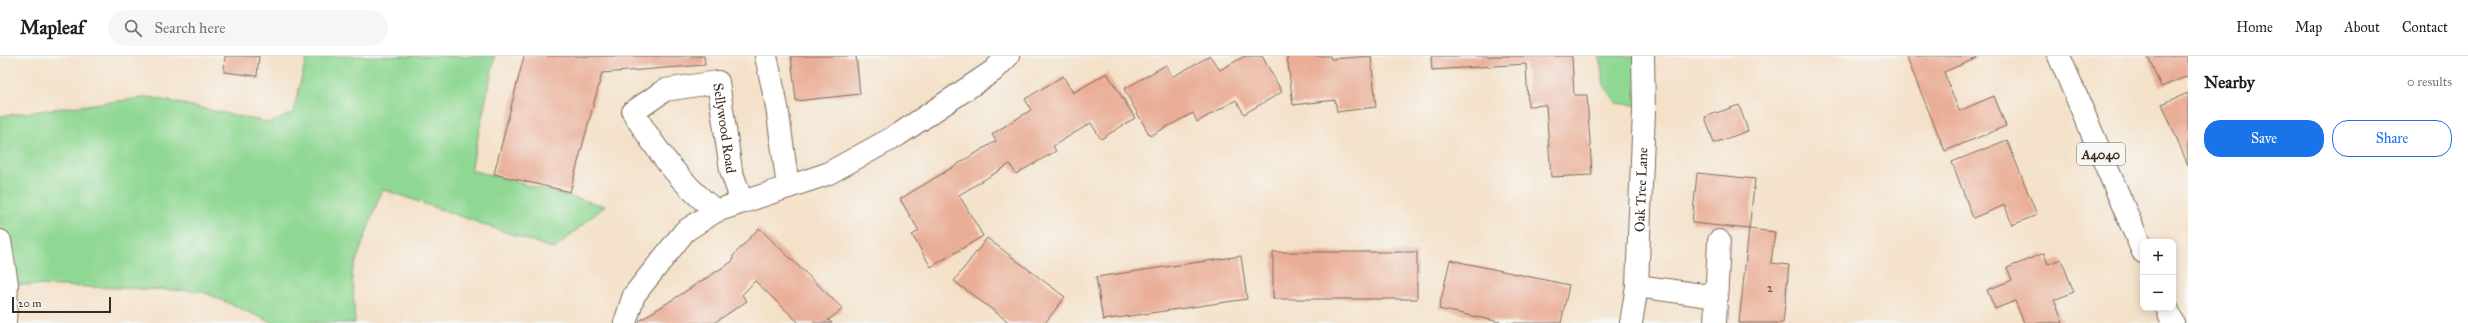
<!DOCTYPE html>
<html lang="en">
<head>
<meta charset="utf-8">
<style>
	:root { --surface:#fff; --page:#f6f6f6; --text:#202124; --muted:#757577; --line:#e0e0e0; --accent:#1a73e8 }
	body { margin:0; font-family:"IM FELL Great Primer",serif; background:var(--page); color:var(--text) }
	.controls { position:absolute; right:12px; bottom:12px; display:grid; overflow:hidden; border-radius:8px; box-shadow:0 2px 10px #0003 }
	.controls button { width:36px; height:36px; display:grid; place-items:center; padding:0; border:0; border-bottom:1px solid var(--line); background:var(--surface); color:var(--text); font:20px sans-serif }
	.scale { position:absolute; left:12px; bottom:10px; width:99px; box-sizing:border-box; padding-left:4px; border:2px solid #3b2a1e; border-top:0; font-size:11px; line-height:14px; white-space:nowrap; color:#3b2a1e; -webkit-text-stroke:3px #f6f6f2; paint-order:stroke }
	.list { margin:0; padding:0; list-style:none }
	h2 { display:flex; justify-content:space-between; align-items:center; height:52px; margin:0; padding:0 16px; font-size:17px }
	h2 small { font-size:13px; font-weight:400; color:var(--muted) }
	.actions { display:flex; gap:8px; padding:12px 16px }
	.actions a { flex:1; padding:9px 0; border:1px solid var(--accent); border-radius:16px; text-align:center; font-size:14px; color:var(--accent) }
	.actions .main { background:var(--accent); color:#fff }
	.icon { flex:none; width:22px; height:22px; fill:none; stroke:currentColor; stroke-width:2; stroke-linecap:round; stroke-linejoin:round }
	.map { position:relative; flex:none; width:2188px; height:267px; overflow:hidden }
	header { display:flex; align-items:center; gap:24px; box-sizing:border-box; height:56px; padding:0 20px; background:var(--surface); border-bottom:1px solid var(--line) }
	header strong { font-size:19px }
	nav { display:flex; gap:22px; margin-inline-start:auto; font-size:14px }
	.search { width:280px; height:36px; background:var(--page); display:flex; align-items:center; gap:10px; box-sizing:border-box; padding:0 14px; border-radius:22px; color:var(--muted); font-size:15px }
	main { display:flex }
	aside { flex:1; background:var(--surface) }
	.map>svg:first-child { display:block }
	.green { fill:#8fd893; stroke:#658158 }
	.building { fill:#eaae97 }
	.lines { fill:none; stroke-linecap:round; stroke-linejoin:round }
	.minor-casing { stroke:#7c6a5a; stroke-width:24 }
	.highway-casing { stroke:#7c6a5a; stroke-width:24 }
	.minor { stroke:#fff; stroke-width:22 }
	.highway { stroke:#fff; stroke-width:22 }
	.labels { text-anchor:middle; stroke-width:3; stroke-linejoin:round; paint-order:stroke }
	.number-label { font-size:12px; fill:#674b3c }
	.shield { fill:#f6f6f2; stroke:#73675e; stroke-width:1 }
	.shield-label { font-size:13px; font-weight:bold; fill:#3b2a1e }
	.street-label { font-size:14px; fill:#3b2a1e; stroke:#f6f6f2 }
</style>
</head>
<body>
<header>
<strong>Mapleaf</strong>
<div class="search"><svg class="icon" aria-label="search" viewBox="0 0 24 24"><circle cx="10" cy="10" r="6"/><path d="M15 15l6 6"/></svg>Search here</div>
<nav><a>Home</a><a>Map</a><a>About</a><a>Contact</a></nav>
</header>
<main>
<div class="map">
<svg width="2188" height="267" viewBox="0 0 2188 267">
	<rect width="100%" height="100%" fill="#f6f6f2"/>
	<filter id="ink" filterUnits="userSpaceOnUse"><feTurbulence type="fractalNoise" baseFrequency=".025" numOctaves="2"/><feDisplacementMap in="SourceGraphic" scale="8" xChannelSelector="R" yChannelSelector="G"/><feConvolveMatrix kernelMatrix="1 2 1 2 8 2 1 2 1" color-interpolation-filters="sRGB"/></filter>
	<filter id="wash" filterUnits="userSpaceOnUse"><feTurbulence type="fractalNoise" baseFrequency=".012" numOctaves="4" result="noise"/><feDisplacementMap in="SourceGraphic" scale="16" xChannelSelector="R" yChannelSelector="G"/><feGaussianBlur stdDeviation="0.9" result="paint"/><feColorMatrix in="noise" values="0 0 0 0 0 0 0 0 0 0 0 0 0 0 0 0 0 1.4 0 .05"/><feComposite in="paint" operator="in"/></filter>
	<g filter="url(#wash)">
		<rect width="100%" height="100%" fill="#f4e1c9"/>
		<!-- green -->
		<path class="green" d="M307,0H495L471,114L605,150L554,193L382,133L352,217L355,267H273L201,235L7,228L0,183V60L150,41L270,67L293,57Z
			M1599,0H1640L1642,50L1616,47L1604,29Z"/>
		<g id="blocks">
			<!-- building -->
			<path class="building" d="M225,0H259L257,20L224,16Z
				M524,0H704L705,9L602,17L570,136L494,118Z
				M791,0H856L860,38L796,45Z
				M1210,0L1220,14L1245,0H1262L1282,36L1244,58L1236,44L1197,66L1193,57L1150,80L1124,33L1166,9L1172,21Z
				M1287,0H1330L1331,3L1371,0L1376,51L1337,56L1335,44L1293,49Z
				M1431,0H1572L1574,39H1587L1592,119L1551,121L1546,49L1528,50L1526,8L1432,14Z
				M1906,0H1976L1977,2L1944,16L1959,55L1994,40L2006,70L1945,95Z
				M2148,0H2188V20L2161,31Z
				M1107,17L1135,62L1101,83L1091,67L1053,90L1056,95L1016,118L1010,108L959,139L983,180L931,211L912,179L919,175L900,143L996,85L992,78L1031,54L1025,43L1063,20L1073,37Z
				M2188,37V109L2162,48Z
				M1739,49L1748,75L1714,87L1705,61Z
				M2007,84L2037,159L2012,169L2005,149L1973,162L1952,106Z
				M1697,117L1755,123L1749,173L1692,167Z
				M759,172L843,253L828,264L832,267H799L755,225L742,239L747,245L714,267H641L639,265L733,205V200Z
				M1749,173L1775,176L1771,207L1789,209L1783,267H1739Z
				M987,182L1065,241L1045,267H1010L954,225Z
				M1273,196H1417V243H1273Z
				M2044,197L2048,208L2061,203L2074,236L2054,244L2063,267H2024L2015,245L1995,253L1987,234L2012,224L2007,212Z
				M1241,200L1247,243L1103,264L1096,221Z
				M1450,204L1569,229L1561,267H1505L1439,253Z"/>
		</g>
	</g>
	<g filter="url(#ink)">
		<use href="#blocks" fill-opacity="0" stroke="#7c6a5a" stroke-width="1"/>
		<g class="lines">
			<!-- minor casing -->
			<g class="minor-casing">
				<g id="minor">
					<path d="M766,0L777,51L788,131"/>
					<path id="s1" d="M716,155C679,126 657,95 633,56L665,34L718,26L731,114L742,146"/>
					<path d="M0,185L7,228L5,267"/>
					<path d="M1637,230L1717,241"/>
					<path d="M625,267L634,239L685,175L716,155L827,118L898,79L993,15L1008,0"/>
					<path id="s2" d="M1631,267L1637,230L1644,55L1643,0"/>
					<path d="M1715,267L1719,185"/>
				</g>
			</g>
			<!-- highway casing -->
			<g class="highway-casing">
				<path id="highway" d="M2059,0L2143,196
					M2167,252L2173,267"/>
			</g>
			<!-- minor -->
			<use href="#minor" class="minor"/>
			<!-- highway -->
			<use href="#highway" class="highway"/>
		</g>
	</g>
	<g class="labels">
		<!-- number labels -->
		<g class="number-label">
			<text x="1770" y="236">2</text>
		</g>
		<!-- shield labels -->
		<rect class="shield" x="2077" y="87" width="48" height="22" rx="3"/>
		<g class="shield-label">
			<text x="2101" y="103">A4040</text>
		</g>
		<!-- street labels -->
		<g class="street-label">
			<text dy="5" stroke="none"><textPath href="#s1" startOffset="269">Sellywood Road</textPath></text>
			<text dy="5" stroke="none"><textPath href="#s2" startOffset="134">Oak Tree Lane</textPath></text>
		</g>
	</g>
</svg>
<div class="controls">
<button>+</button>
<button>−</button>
</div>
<div class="scale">20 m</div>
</div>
<aside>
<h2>Nearby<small>0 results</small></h2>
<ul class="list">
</ul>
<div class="actions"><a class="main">Save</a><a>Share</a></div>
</aside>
</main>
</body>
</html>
